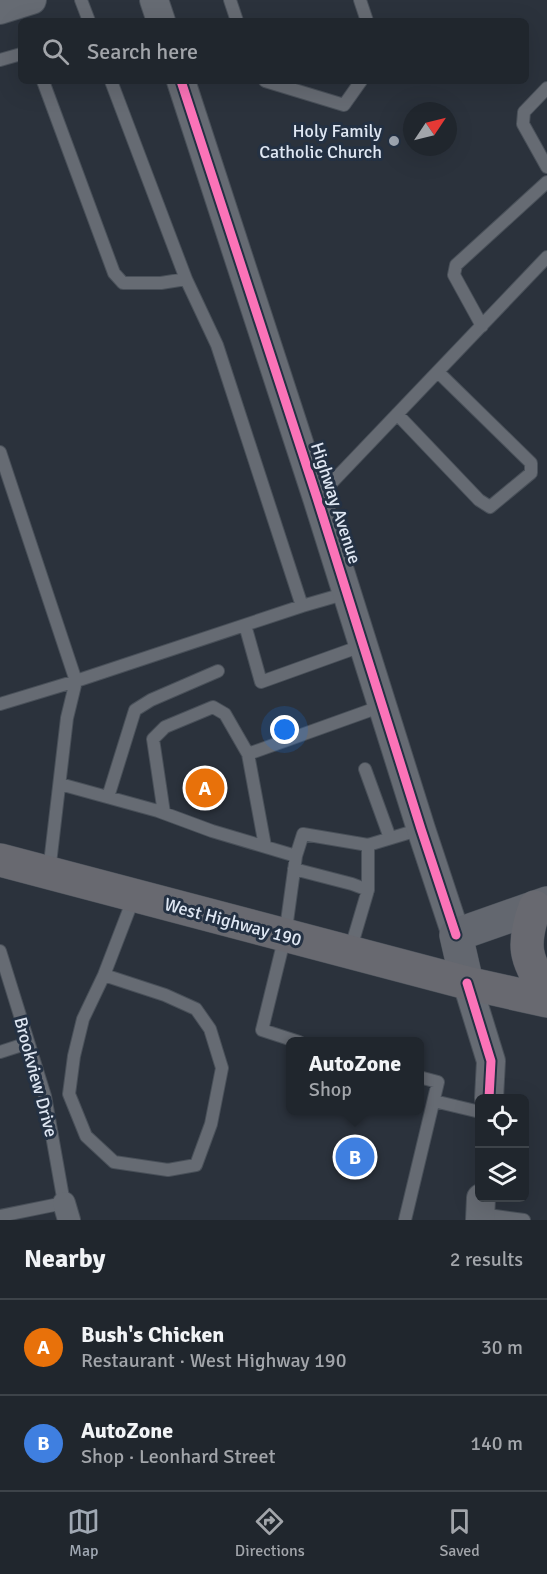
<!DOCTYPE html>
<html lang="en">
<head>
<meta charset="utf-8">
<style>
	:root { --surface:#20262d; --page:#282e35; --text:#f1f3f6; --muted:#a2a5aa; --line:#3d4349; --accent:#a0a8b3 }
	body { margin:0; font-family:Signika,sans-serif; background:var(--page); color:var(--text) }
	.controls { position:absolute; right:18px; bottom:18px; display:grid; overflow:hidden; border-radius:9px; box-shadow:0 6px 24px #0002 }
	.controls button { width:54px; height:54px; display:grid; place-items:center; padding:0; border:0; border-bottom:2px solid var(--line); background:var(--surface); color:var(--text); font:30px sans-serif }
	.compass { position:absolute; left:403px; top:102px; width:54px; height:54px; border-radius:50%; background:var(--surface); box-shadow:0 6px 24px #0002; rotate:55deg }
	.you { position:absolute; left:285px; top:730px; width:21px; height:21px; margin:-15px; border:4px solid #fff; border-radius:50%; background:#1a73e8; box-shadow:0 0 0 9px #1a73e833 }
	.badge { display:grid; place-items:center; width:39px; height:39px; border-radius:50%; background:var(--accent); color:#fff; font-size:20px; font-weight:700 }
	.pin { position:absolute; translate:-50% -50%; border:3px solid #fff; box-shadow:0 2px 6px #0006 }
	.popup { position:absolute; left:286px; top:1037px; width:138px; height:78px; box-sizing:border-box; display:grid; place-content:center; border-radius:9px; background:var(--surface); filter:drop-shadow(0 2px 4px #0005); font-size:20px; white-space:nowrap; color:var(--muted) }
	.popup b { font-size:22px; color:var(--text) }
	.popup::after { content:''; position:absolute; left:50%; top:100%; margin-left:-12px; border:12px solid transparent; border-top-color:var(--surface) }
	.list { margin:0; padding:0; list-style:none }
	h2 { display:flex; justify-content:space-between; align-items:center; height:78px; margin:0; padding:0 24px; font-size:26px }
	h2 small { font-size:20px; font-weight:400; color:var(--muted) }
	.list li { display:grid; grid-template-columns:39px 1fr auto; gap:18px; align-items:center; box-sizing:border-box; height:96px; padding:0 24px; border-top:2px solid var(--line) }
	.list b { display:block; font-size:22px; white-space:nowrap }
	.list p { margin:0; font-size:20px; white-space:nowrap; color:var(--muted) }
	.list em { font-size:20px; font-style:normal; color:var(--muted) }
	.icon { flex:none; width:33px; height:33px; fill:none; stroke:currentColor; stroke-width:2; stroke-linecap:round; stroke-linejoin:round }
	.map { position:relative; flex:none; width:547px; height:1220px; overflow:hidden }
	.search { position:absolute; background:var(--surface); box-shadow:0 6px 24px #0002; left:18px; right:18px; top:18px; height:66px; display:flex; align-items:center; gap:15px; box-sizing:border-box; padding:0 21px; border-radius:9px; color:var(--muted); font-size:22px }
	.sheet { height:270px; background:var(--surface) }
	nav { display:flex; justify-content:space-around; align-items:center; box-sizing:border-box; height:84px; border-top:2px solid var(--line); background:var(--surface); font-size:16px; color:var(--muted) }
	nav a { display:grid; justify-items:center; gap:3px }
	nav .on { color:var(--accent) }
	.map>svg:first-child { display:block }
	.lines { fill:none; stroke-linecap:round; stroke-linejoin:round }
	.service-casing { stroke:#495059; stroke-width:14 }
	.minor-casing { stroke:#495059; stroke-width:24 }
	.tertiary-casing { stroke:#495059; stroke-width:30 }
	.secondary-casing { stroke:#495059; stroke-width:34 }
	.primary-casing { stroke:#495059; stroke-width:34 }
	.service { stroke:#666b73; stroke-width:12 }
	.minor { stroke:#666b73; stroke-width:22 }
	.tertiary { stroke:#666b73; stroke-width:28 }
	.secondary { stroke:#63676f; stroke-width:33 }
	.primary { stroke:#686970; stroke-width:33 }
	.cycleway-casing { stroke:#243143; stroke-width:13 }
	.cycleway { stroke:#fb73b8; stroke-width:9 }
	.poi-dot { fill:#a0a8b3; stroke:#243143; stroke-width:2 }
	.labels { text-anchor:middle; stroke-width:6; stroke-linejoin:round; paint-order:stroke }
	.poi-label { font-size:18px; fill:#dfe7f3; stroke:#243143; text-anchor:end }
	.street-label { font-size:18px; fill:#dfe7f3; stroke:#243143 }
</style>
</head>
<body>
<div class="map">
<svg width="547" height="1220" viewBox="0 0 547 1220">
	<rect width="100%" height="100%" fill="#2b323c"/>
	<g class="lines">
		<!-- service casing -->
		<g class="service-casing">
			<path id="service" d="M81,0L89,21
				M230,0L237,21
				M360,0L367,21
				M0,60L21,54
				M43,81L114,273L123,283H161L186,279L111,81
				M265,81L344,105L361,81
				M547,88L524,112L523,124L547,167
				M482,326L454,275L456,265L547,182
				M397,414L479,500L490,507L531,473V463L438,372
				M0,452L76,681L67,718L49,872
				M318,497L547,257
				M302,606L347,593
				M245,625L261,682L364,645
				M0,704L76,681L302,606L217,345L186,279
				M365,769L390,838
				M60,784L158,811L212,831L296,856L285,936L262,1030L299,1042
				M108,797L135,710L151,700L218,671
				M164,813L153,739L165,727L213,707L225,714L248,754
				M265,846L248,754L382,706
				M296,856L303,834L368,845L421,829
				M294,869L352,884L368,890L350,951
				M368,890V845
				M0,951L45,1096L64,1203L0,1216
				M104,975L165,995L196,1009L210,1029L222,1068L211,1124L196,1165L168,1170L114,1162L86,1136L69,1094L74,1056L83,1019L104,975L134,897
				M0,1052L28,1043
				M434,1101L480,1112
				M481,1214L524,1220
				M405,1220L438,1082L419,1077"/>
		</g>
		<!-- minor casing -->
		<g class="minor-casing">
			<path id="minor" d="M64,1203L69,1220"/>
		</g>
		<!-- tertiary casing -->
		<g class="tertiary-casing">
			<path id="tertiary" d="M154,0L161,21
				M0,10L32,0
				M181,81L317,498L421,829L456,935
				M467,983L491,1061L489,1098
				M480,1220L481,1198"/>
		</g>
		<!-- secondary casing -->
		<g class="secondary-casing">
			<path id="secondary" d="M467,983L456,935L547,903"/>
		</g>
		<!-- primary casing -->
		<g class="primary-casing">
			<path id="primary" d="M0,860L467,983L547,1001
				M535,907C522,944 524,959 547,992"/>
		</g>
		<!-- service -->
		<use href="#service" class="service"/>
		<!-- minor -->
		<use href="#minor" class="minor"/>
		<!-- tertiary -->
		<use href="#tertiary" class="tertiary"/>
		<!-- secondary -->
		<use href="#secondary" class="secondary"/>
		<!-- primary -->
		<use href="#primary" class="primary"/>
		<!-- cycleway casing -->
		<g class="cycleway-casing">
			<path id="cycleway" d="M181,81L317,498L421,829L456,935
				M467,983L491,1061L489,1098"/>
		</g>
		<!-- cycleway -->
		<use href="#cycleway" class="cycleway"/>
	</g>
	<!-- markers -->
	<circle class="poi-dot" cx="394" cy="141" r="6"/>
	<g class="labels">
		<!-- poi labels -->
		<g class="poi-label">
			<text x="382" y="137">Holy Family<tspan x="382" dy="21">Catholic Church</tspan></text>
		</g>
		<!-- street labels -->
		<g class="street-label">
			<text transform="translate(336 503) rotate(72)" y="6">Highway Avenue</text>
			<text transform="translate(233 922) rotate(15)" y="6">West Highway 190</text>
			<text transform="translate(36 1077) rotate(75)" y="6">Brookview Drive</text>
		</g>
	</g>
</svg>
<div class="controls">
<button><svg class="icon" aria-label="locate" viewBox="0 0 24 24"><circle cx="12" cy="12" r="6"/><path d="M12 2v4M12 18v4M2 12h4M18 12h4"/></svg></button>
<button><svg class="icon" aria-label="layers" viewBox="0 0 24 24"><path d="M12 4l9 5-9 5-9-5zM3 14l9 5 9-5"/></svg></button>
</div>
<svg class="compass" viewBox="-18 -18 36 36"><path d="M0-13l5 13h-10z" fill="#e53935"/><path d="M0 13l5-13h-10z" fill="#a2a5aa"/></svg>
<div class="you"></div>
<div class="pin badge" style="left:205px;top:788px;background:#e8710a">A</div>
<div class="pin badge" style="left:355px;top:1157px;background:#3f7fe0">B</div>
<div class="popup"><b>AutoZone</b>Shop</div>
<div class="search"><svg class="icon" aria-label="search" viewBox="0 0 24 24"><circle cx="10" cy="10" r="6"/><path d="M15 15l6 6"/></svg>Search here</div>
</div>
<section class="sheet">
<h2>Nearby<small>2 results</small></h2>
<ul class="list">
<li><span class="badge" style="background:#e8710a">A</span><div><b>Bush's Chicken</b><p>Restaurant · West Highway 190</p></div><em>30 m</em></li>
<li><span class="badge" style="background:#3f7fe0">B</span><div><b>AutoZone</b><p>Shop · Leonhard Street</p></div><em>140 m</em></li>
</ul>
</section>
<nav>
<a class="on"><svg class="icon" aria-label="map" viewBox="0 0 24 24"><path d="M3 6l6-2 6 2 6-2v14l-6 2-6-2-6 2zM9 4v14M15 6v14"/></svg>Map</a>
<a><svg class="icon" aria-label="directions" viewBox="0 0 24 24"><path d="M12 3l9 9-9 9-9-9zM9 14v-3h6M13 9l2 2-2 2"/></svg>Directions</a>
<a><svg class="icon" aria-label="saved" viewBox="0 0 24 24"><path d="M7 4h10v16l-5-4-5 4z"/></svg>Saved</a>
</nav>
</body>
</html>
